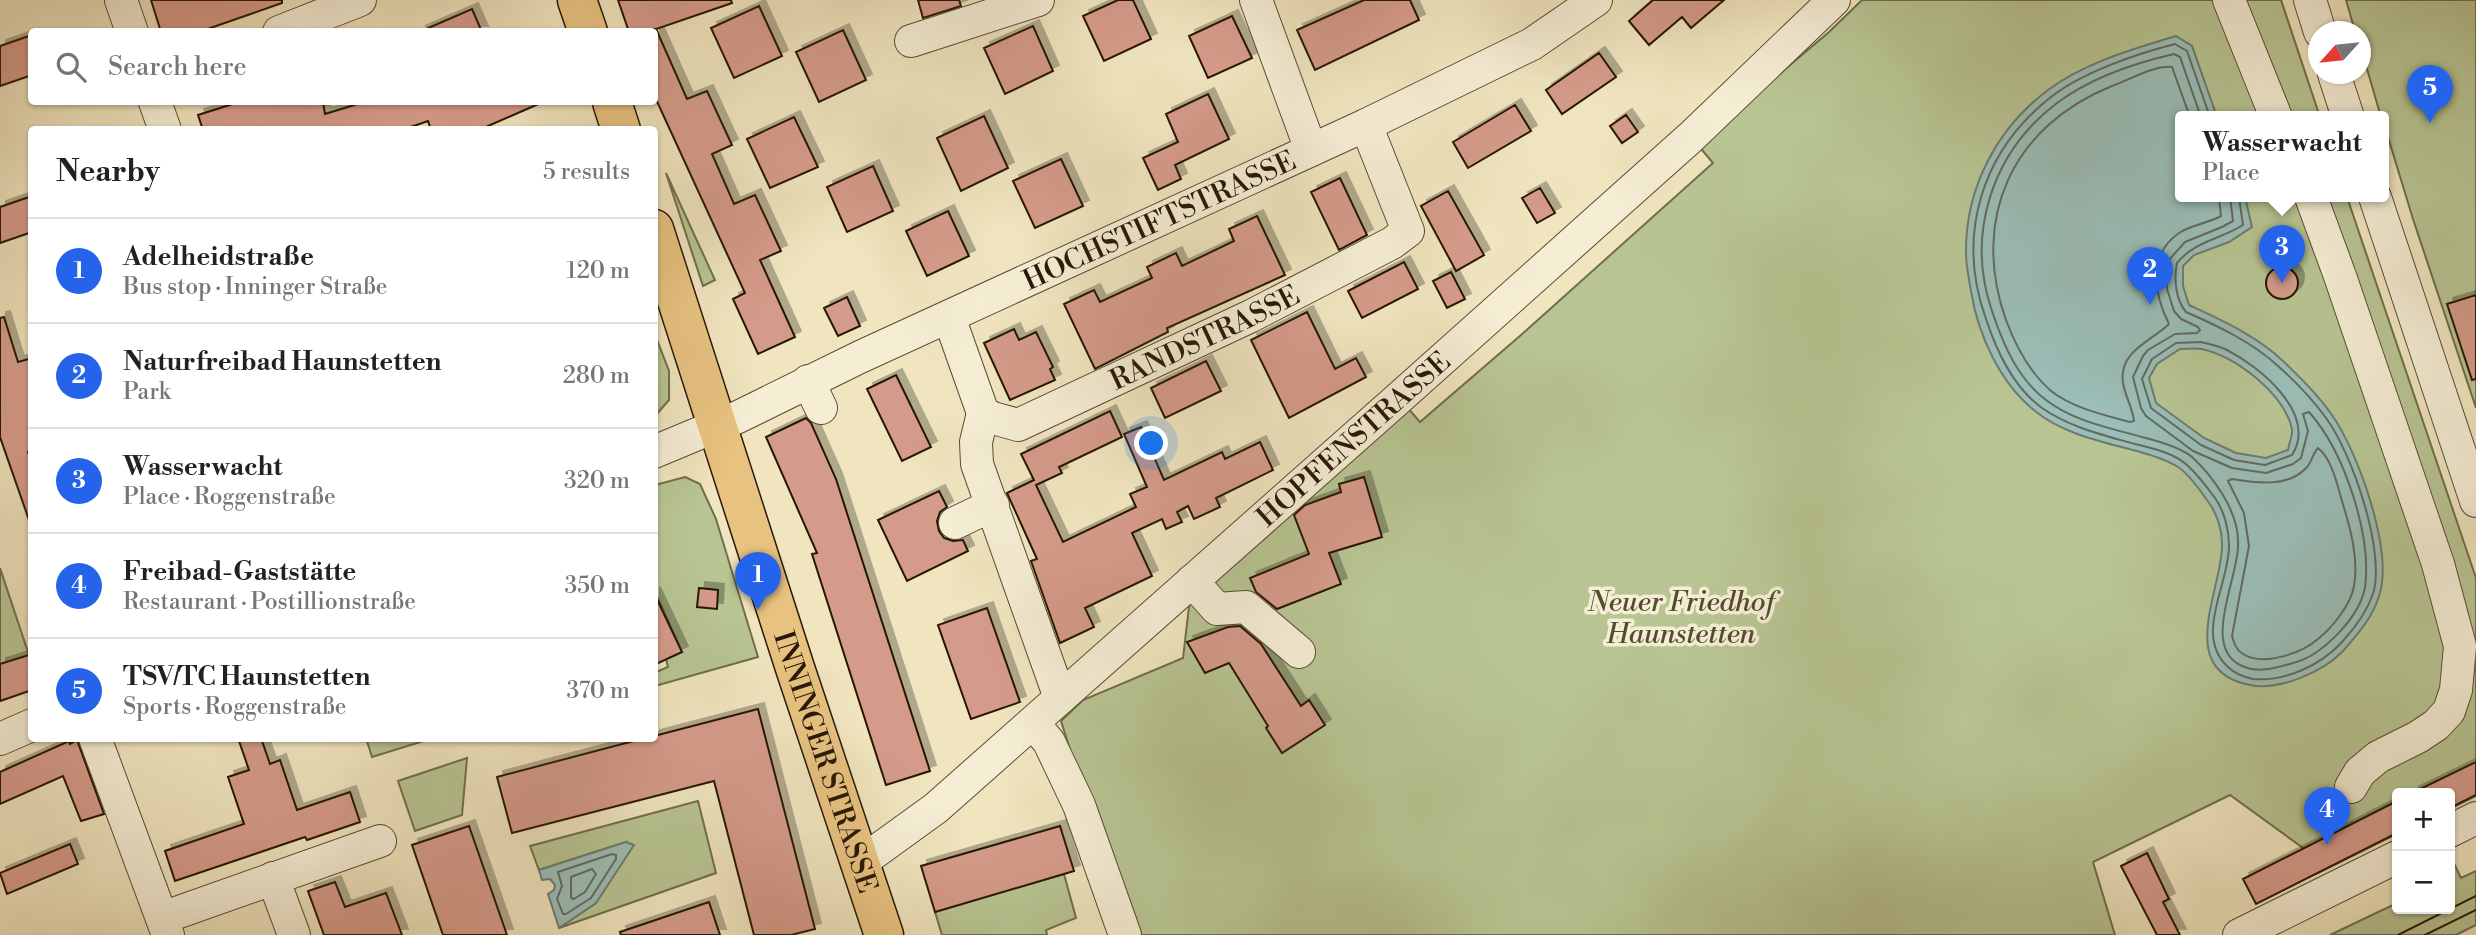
<!DOCTYPE html>
<html lang="en">
<head>
<meta charset="utf-8">
<style>
	:root { --surface:#fff; --page:#f6f6f6; --text:#202124; --muted:#757577; --line:#e0e0e0; --accent:#2563eb }
	body { margin:0; font-family:"Libre Bodoni",serif; background:var(--page); color:var(--text) }
	.controls { position:absolute; right:21px; bottom:21px; display:grid; overflow:hidden; border-radius:7px; box-shadow:0 2px 5px #0004 }
	.controls button { width:63px; height:63px; display:grid; place-items:center; padding:0; border:0; border-bottom:2px solid var(--line); background:var(--surface); color:var(--text); font:35px sans-serif }
	.compass { position:absolute; left:2308px; top:21px; width:63px; height:63px; border-radius:50%; background:var(--surface); box-shadow:0 2px 5px #0004; rotate:243deg }
	.you { position:absolute; left:1152px; top:444px; width:24px; height:24px; margin:-18px; border:5px solid #fff; border-radius:50%; background:#1a73e8; box-shadow:0 0 0 10px #1a73e833 }
	.badge { display:grid; place-items:center; width:46px; height:46px; border-radius:50%; background:var(--accent); color:#fff; font-size:23px; font-weight:700 }
	.pin { position:absolute; translate:-50% -58px; filter:drop-shadow(0 2px 4px #0008) }
	.pin::after { content:''; position:absolute; top:37px; width:24px; height:21px; background:inherit; clip-path:polygon(0 0,100% 0,50% 100%) }
	.popup { position:absolute; left:2175px; top:111px; width:214px; height:91px; box-sizing:border-box; display:grid; place-content:center; border-radius:7px; background:var(--surface); filter:drop-shadow(0 2px 5px #0005); font-size:23px; white-space:nowrap; color:var(--muted) }
	.popup b { font-size:26px; color:var(--text) }
	.popup::after { content:''; position:absolute; left:50%; top:100%; margin-left:-14px; border:14px solid transparent; border-top-color:var(--surface) }
	.list { margin:0; padding:0; list-style:none }
	h2 { display:flex; justify-content:space-between; align-items:center; height:91px; margin:0; padding:0 28px; font-size:30px }
	h2 small { font-size:23px; font-weight:400; color:var(--muted) }
	.list li { display:grid; grid-template-columns:46px 1fr auto; gap:21px; align-items:center; box-sizing:border-box; height:105px; padding:0 28px; border-top:2px solid var(--line) }
	.list b { display:block; font-size:26px; white-space:nowrap }
	.list p { margin:0; font-size:23px; white-space:nowrap; color:var(--muted) }
	.list em { font-size:23px; font-style:normal; color:var(--muted) }
	.icon { flex:none; width:38px; height:38px; fill:none; stroke:currentColor; stroke-width:2; stroke-linecap:round; stroke-linejoin:round }
	.map { position:relative; flex:none; width:2476px; height:935px; overflow:hidden }
	.search { position:absolute; background:var(--surface); box-shadow:0 2px 5px #0004; left:28px; top:28px; width:630px; height:77px; display:flex; align-items:center; gap:18px; box-sizing:border-box; padding:0 24px; border-radius:7px; color:var(--muted); font-size:26px }
	.panel { position:absolute; background:var(--surface); box-shadow:0 2px 5px #0004; left:28px; top:126px; width:630px; height:616px; border-radius:7px }
	.map>svg:first-child { display:block }
	.green { fill:#b8c593; stroke:#706e4c; stroke-width:2 }
	.water { fill:#9bbeb8; stroke:#6d7c71; stroke-width:2; fill-rule:evenodd }
	.lines { fill:none; stroke-linecap:round; stroke-linejoin:round }
	.shore { stroke:#616b5f; stroke-width:2 }
	.building { fill:#d59b8a; stroke:#271806; stroke-width:2; filter:url(#shadow) }
	.minor-casing { stroke:#594b34; stroke-width:34 }
	.major-casing { stroke:#271806; stroke-width:41 }
	.minor { stroke:#f5eed5; stroke-width:32 }
	.major { stroke:#e8c280; stroke-width:38 }
	.tram { stroke:#271806; stroke-width:2 }
	.labels { text-anchor:middle; stroke-width:7; stroke-linejoin:round; paint-order:stroke }
	.street-label { font-size:28px; fill:#271806; stroke:#f5eed5 }
	.park-label { font-size:28px; font-style:italic; fill:#524c30; stroke:#f5eed5 }
</style>
</head>
<body>
<div class="map">
<svg width="2476" height="935" viewBox="0 0 2476 935">
	<defs>
		<filter id="shadow"><feDropShadow dx="6" dy="-6" stdDeviation="0" flood-color="#0004"/></filter>
	</defs>
	<rect width="100%" height="100%" fill="#f0e5bf"/>
	<filter id="stains"><feTurbulence type="fractalNoise" baseFrequency=".00286" numOctaves="4"/><feColorMatrix values="0 0 0 0 .2 0 0 0 0 .09 0 0 0 0 .02 0 0 0 .5 -.17"/></filter>
	<radialGradient id="worn" r=".72"><stop offset=".6" stop-color="#630" stop-opacity="0"/><stop offset="1" stop-color="#630" stop-opacity=".3"/></radialGradient>
	<!-- green -->
	<path class="green" d="M1862,0H2281L2320,117H2180V197H2347L2476,578V796L2450,809V793H2397V834L2316,874L2303,848L2230,795L2093,862L2115,935H1129L1061,721L1083,700L1183,658L1192,581L1399,398L1420,422L1521,335L1713,163L1697,144L1829,32Z
		M2346,0H2476V408L2413,219L2384,124V117H2381L2361,48L2360,32L2355,31Z
		M666,173L715,280L703,286Z
		M654,332L669,371V400L655,416Z
		M685,477L700,484L716,519L758,657L655,686L654,673L668,667L666,659L682,652L655,592V485Z
		M0,568L29,655L0,664Z
		M366,738H430V739L372,757Z
		M467,758L462,815L415,831L398,781Z
		M698,801L716,873L559,928L596,903L626,842L539,870L530,846Z
		M2450,855L2461,878L2476,871V925L2456,935H2330L2397,903V909H2450Z
		M1064,874L1076,918L1046,930L1047,935H942L935,912Z"/>
	<!-- water -->
	<path class="water" d="M2176,36L2192,46L2217,117H2180V197H2245L2252,227L2229,242L2194,255L2183,266V286L2189,305C2221,320 2257,336 2283,361C2300,377 2319,396 2332,415C2358,452 2394,552 2379,596C2373,617 2357,635 2343,651C2323,672 2279,691 2250,685C2176,671 2220,594 2222,548C2223,531 2217,513 2207,500C2199,489 2189,474 2178,467C2166,459 2151,455 2137,451C2103,442 2063,434 2035,411C2000,383 1978,335 1971,291C1969,279 1966,266 1966,254C1965,189 1996,129 2048,90C2084,63 2133,49 2176,36ZM2180,349C2187,349 2195,348 2202,349C2236,357 2284,393 2292,429C2293,435 2289,443 2288,450L2266,458L2236,453L2204,438L2156,403L2149,378L2157,364Z
		M626,842L634,845L596,903L559,928L548,894L554,890L555,885L550,879L542,880L539,870Z"/>
	<g class="lines">
		<!-- shore -->
		<path class="shore" d="M2190,117L2172,67C2154,65 2129,80 2112,86C2012,126 1970,219 2006,320C2016,347 2029,372 2051,391C2073,408 2104,415 2130,422L2134,421C2133,409 2125,396 2123,383C2118,351 2152,341 2169,324C2154,294 2147,255 2179,233C2191,225 2208,223 2221,216L2219,197
			M2201,117L2180,57L2174,54C2135,63 2089,79 2057,103C1991,153 1965,236 1993,314C2004,346 2018,379 2046,400C2073,421 2110,428 2142,437C2158,441 2180,447 2192,457C2203,467 2215,482 2223,495C2232,510 2239,528 2238,546C2238,578 2202,646 2240,665C2257,674 2276,668 2293,663C2322,656 2360,617 2365,587C2372,535 2344,451 2309,412L2303,414L2308,431L2301,458L2293,464L2266,473L2232,468L2193,451L2146,416L2141,408L2133,377L2143,356L2148,350L2175,334L2197,333L2200,330L2198,327L2181,319L2174,311L2167,289L2168,261L2185,242L2222,227L2233,221L2230,197
			M2210,117L2187,51L2175,44C2136,54 2083,72 2051,97C1981,152 1956,236 1986,319C1997,352 2013,387 2042,408C2069,427 2103,435 2135,444C2152,448 2174,453 2187,465C2197,474 2207,487 2215,498C2224,511 2229,529 2229,545C2230,583 2193,635 2228,667C2234,673 2244,677 2253,679C2285,682 2321,665 2342,642C2354,629 2367,611 2373,594C2386,552 2352,453 2326,418C2313,400 2295,381 2278,366C2252,342 2218,326 2186,312C2175,299 2174,278 2177,263C2195,241 2219,240 2243,225L2239,197
			M2201,342C2209,344 2219,346 2227,350C2260,367 2318,414 2292,455L2265,465L2234,460L2201,445L2151,408L2142,379L2152,359L2176,343Z
			M2318,448C2332,459 2337,484 2342,501C2350,527 2359,558 2354,586C2351,604 2333,627 2318,639C2302,653 2263,667 2243,654C2236,650 2234,643 2232,636L2249,546L2244,513L2228,481L2232,479C2256,483 2289,488 2307,467C2312,461 2313,453 2318,448Z
			M612,854L616,855V859L591,898L566,914H563L557,899L562,886L558,872Z
			M592,869L596,874L585,892L574,899L571,898V877Z"/>
	</g>
	<!-- building -->
	<path class="building" d="M151,0H282V3L199,32H161Z
		M618,0H731L732,3L656,29L687,99L707,91L732,145L712,154L734,204L755,195L781,251L760,260L795,337L758,354L733,299L745,293L654,95V29L629,32Z
		M918,0H959L961,6L923,18Z
		M1118,0H1133L1151,39L1104,61L1083,16Z
		M1364,0H1410L1419,20L1315,70L1297,30Z
		M1653,0H1724L1691,28L1682,17L1649,45L1629,21Z
		M759,6L782,56L734,78L711,28Z
		M472,9L482,32H419Z
		M1232,16L1252,58L1208,78L1189,36Z
		M1033,26L1053,71L1005,94L984,48Z
		M843,30L866,80L819,102L796,52Z
		M32,35V75L0,86V46Z
		M1599,53L1616,77L1562,114L1546,90Z
		M1208,94L1229,139L1175,165L1181,179L1158,190L1143,158L1178,142L1166,114Z
		M239,102H323L325,114L364,102H543L479,130H431L428,121L402,130H203L198,115Z
		M1515,105L1531,131L1468,168L1453,142Z
		M1626,115L1638,132L1622,143L1610,126Z
		M984,116L1008,168L961,191L937,138Z
		M794,117L818,167L770,188L747,139Z
		M1061,159L1083,206L1035,228L1013,181Z
		M873,166L893,211L847,232L827,187Z
		M1340,178L1367,235L1339,250L1311,192Z
		M1540,188L1555,213L1537,223L1522,198Z
		M1448,191L1484,255L1456,271L1421,206Z
		M32,196V232L0,243V207Z
		M948,211L969,256L927,276L906,231Z
		M1257,216L1285,275L1167,328L1168,332L1095,369L1064,304L1094,290L1100,302L1152,278L1147,267L1176,253L1182,266L1234,241L1229,229Z
		M1404,262L1418,289L1362,318L1348,291Z
		M2266 283a16 16 0 1 1 32 0a16 16 0 1 1-32 0Z
		M1451,272L1465,299L1447,308L1433,281Z
		M2476,295V379L2472,380L2447,304Z
		M847,297L860,326L838,336L824,308Z
		M1307,312L1335,369L1356,358L1366,377L1289,418L1251,340Z
		M4,317L18,362L32,358V450L28,452L32,464V519L29,520L0,437V318Z
		M1014,329L1019,340L1036,332L1053,367L1050,369L1055,380L1010,400L984,343Z
		M1206,361L1221,391L1165,418L1151,388Z
		M896,375L931,447L902,461L867,389Z
		M1110,411L1122,437L1059,467L1062,473L1036,485L1063,542L1136,507L1130,494L1147,487L1124,434L1141,427L1164,480L1222,452L1225,459L1260,442L1273,470L1216,498L1220,507L1194,519L1188,506L1177,512L1182,522L1166,529L1162,519L1132,533L1152,576L1085,608L1094,627L1060,643L1031,561L1037,559L1007,493L1034,480L1021,454Z
		M806,418L811,423L836,479L930,771L886,785L812,554L817,553L766,437Z
		M1364,477L1382,537L1329,553L1341,584L1277,609L1256,592L1250,578L1309,554L1294,515L1305,505L1341,492L1339,484Z
		M939,491L947,507L940,512L937,521L939,531L944,538L953,541L963,540L968,551L907,581L878,520Z
		M699,588L718,590L717,609L697,607Z
		M654,593L682,652L654,665Z
		M987,608L1020,702L971,719L938,625Z
		M1240,626L1261,644L1301,706L1309,700L1325,725L1282,753L1266,728L1268,726L1229,663L1205,673L1187,642L1228,627Z
		M32,654V690L0,701V664Z
		M758,709L815,929L791,935H754L714,781L512,833L497,777L645,738H654V736Z
		M238,738H261L270,764L280,760L297,810L350,792L360,822L307,840L305,837L175,881L165,851L244,824L228,777L249,770Z
		M77,740L104,814L81,821L63,776L0,804V772L69,741L70,744Z
		M2476,762V795L2450,808V793H2412Z
		M2397,801V833L2256,904L2243,879Z
		M469,826L507,935H443L412,845Z
		M1060,826L1074,871L935,912L921,866Z
		M70,844L78,864L7,894L0,873Z
		M2147,853L2169,899L2163,902L2180,935H2157L2121,866Z
		M335,882L345,907L386,893L402,935H324L308,891Z
		M709,902L720,935H621L620,932Z"/>
	<g class="lines">
		<!-- minor casing -->
		<g class="minor-casing">
			<g id="minor">
				<path d="M121,0L132,32"/>
				<path d="M1256,0L1311,150"/>
				<path d="M2229,0L2276,117"/>
				<path d="M2310,0L2320,32"/>
				<path d="M279,32L360,0"/>
				<path d="M911,41L1038,0"/>
				<path d="M2334,74L2348,117"/>
				<path d="M155,102L165,130"/>
				<path d="M2311,197L2340,276L2438,564L2460,646L2456,690L2449,711L2436,725L2418,737L2378,757L2360,772L2351,787"/>
				<path d="M2375,197L2476,501"/>
				<path id="s1" d="M949,317L983,413L993,418L1018,425L1251,316L1392,243L1408,231L1366,125"/>
				<path d="M808,381L821,408"/>
				<path d="M983,413L976,442L977,464L1060,698"/>
				<path id="s2" d="M654,452L738,417L860,357L1366,125L1532,44L1596,0"/>
				<path d="M955,523L993,505"/>
				<path d="M1192,581L1217,609L1246,607L1299,652"/>
				<path d="M1033,723L1049,742L1079,805L1125,935"/>
				<path d="M95,738L168,935"/>
				<path d="M0,739L32,725"/>
				<path d="M2450,831L2476,818"/>
				<path id="s3" d="M860,863L936,808L1399,398L1691,137L1834,0"/>
				<path d="M273,878L294,935"/>
				<path d="M162,918L380,841"/>
				<path d="M2239,935L2397,857"/>
			</g>
		</g>
		<!-- major casing -->
		<g class="major-casing">
			<g id="major">
				<path d="M577,0L588,32"/>
				<path d="M612,102L621,130"/>
				<path id="s4" d="M654,229L795,668L884,935"/>
			</g>
		</g>
		<!-- minor -->
		<use href="#minor" class="minor"/>
		<!-- major -->
		<use href="#major" class="major"/>
		<!-- tram -->
		<path class="tram" d="M2398,935L2476,896
			M2425,935L2476,910"/>
	</g>
	<g class="labels">
		<!-- street labels -->
		<g class="street-label">
			<text dy="10" stroke="none"><textPath href="#s2" startOffset="556">HOCHSTIFTSTRASSE</textPath></text>
			<text dy="10" stroke="none"><textPath href="#s1" startOffset="345">RANDSTRASSE</textPath></text>
			<text dy="10" stroke="none"><textPath href="#s3" startOffset="651">HOPFENSTRASSE</textPath></text>
			<text dy="10" stroke="none"><textPath href="#s4" startOffset="560">INNINGER STRASSE</textPath></text>
		</g>
		<!-- park labels -->
		<g class="park-label">
			<text x="1681" y="611">Neuer Friedhof<tspan x="1681" dy="32">Haunstetten</tspan></text>
		</g>
	</g>
	<rect width="100%" height="100%" filter="url(#stains)"/>
	<rect width="100%" height="100%" fill="url(#worn)"/>
</svg>
<div class="controls">
<button>+</button>
<button>−</button>
</div>
<svg class="compass" viewBox="-18 -18 36 36"><path d="M0-13l5 13h-10z" fill="#e53935"/><path d="M0 13l5-13h-10z" fill="#757577"/></svg>
<div class="you"></div>
<div class="pin badge" style="left:758px;top:610px">1</div>
<div class="pin badge" style="left:2150px;top:305px">2</div>
<div class="pin badge" style="left:2282px;top:283px">3</div>
<div class="popup"><b>Wasserwacht</b>Place</div>
<div class="pin badge" style="left:2327px;top:845px">4</div>
<div class="pin badge" style="left:2430px;top:123px">5</div>
<div class="search"><svg class="icon" aria-label="search" viewBox="0 0 24 24"><circle cx="10" cy="10" r="6"/><path d="M15 15l6 6"/></svg>Search here</div>
<section class="panel">
<h2>Nearby<small>5 results</small></h2>
<ul class="list">
<li><span class="badge">1</span><div><b>Adelheidstraße</b><p>Bus stop · Inninger Straße</p></div><em>120 m</em></li>
<li><span class="badge">2</span><div><b>Naturfreibad Haunstetten</b><p>Park</p></div><em>280 m</em></li>
<li><span class="badge">3</span><div><b>Wasserwacht</b><p>Place · Roggenstraße</p></div><em>320 m</em></li>
<li><span class="badge">4</span><div><b>Freibad-Gaststätte</b><p>Restaurant · Postillionstraße</p></div><em>350 m</em></li>
<li><span class="badge">5</span><div><b>TSV/TC Haunstetten</b><p>Sports · Roggenstraße</p></div><em>370 m</em></li>
</ul>
</section>
</div>
</body>
</html>
